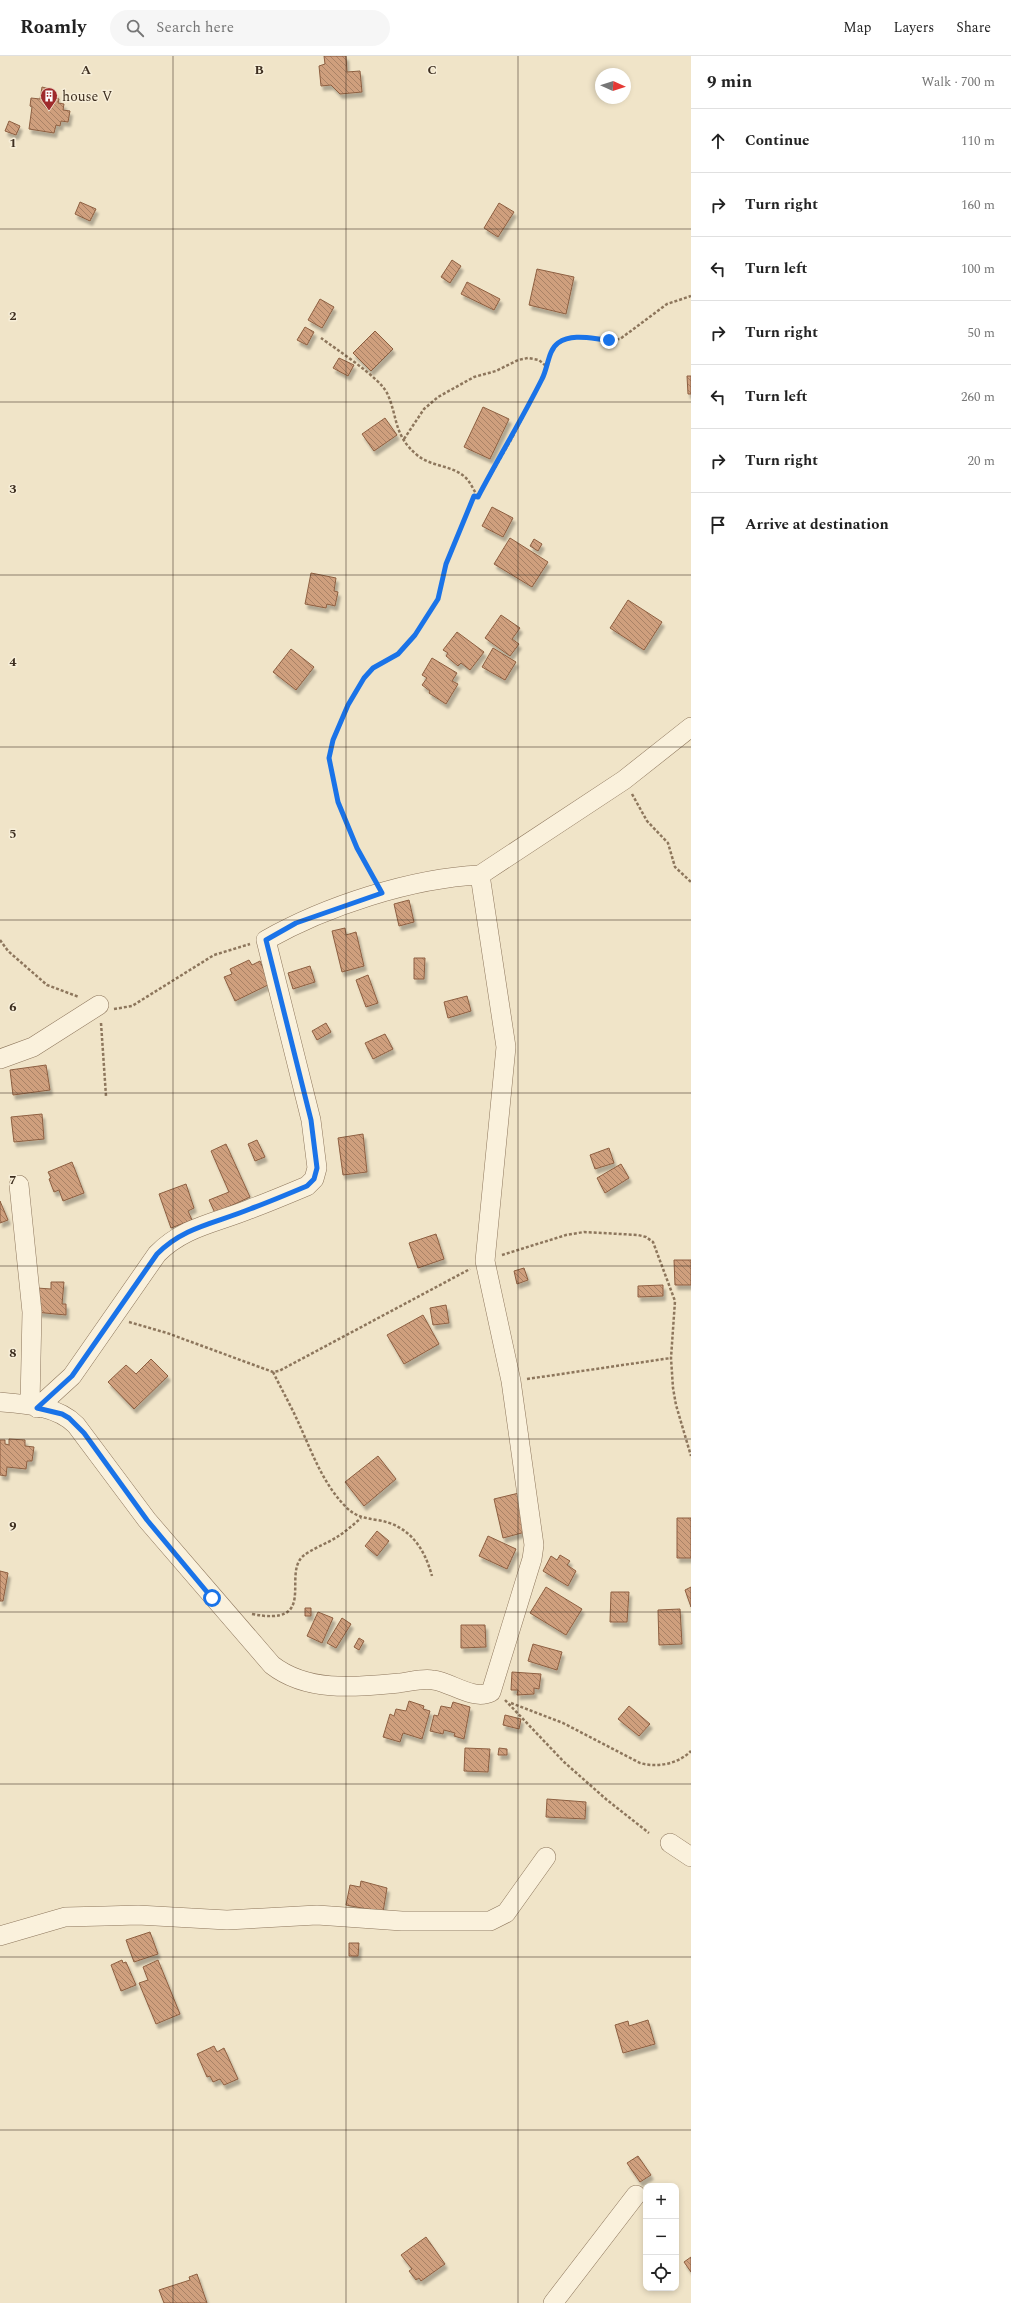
<!DOCTYPE html>
<html lang="en">
<head>
<meta charset="utf-8">
<style>
	:root { --surface:#fff; --page:#f6f6f6; --text:#222; --muted:#767676; --line:#e0e0e0 }
	body { margin:0; font-family:Spectral,serif; background:var(--page); color:var(--text) }
	.controls { position:absolute; right:12px; bottom:12px; display:grid; overflow:hidden; border-radius:8px; box-shadow:0 2px 6px #0003 }
	.controls button { width:36px; height:36px; display:grid; place-items:center; padding:0; border:0; border-bottom:1px solid var(--line); background:var(--surface); color:var(--text); font:20px sans-serif }
	.compass { position:absolute; left:595px; top:12px; width:36px; height:36px; border-radius:50%; background:var(--surface); box-shadow:0 2px 6px #0003; rotate:93deg }
	.stop { position:absolute; width:12px; height:12px; margin:-9px; border:3px solid #1a73e8; border-radius:50%; background:#fff }
	.stop.end { background:#1a73e8; border-color:#fff; box-shadow:0 1px 4px #0008 }
	.list { margin:0; padding:0; list-style:none }
	h2 { display:flex; justify-content:space-between; align-items:center; height:52px; margin:0; padding:0 16px; font-size:17px }
	h2 small { font-size:13px; font-weight:400; color:var(--muted) }
	.list li { display:grid; grid-template-columns:26px 1fr auto; gap:12px; align-items:center; box-sizing:border-box; height:64px; padding:0 16px; border-top:1px solid var(--line) }
	.list b { display:block; font-size:15px; white-space:nowrap }
	.list em { font-size:13px; font-style:normal; color:var(--muted) }
	.icon { flex:none; width:22px; height:22px; fill:none; stroke:currentColor; stroke-width:2; stroke-linecap:round; stroke-linejoin:round }
	.map { position:relative; flex:none; width:691px; height:2247px; overflow:hidden }
	header { display:flex; align-items:center; gap:24px; box-sizing:border-box; height:56px; padding:0 20px; background:var(--surface); border-bottom:1px solid var(--line) }
	header strong { font-size:19px }
	nav { display:flex; gap:22px; margin-inline-start:auto; font-size:14px }
	.search { width:280px; height:36px; background:var(--page); display:flex; align-items:center; gap:10px; box-sizing:border-box; padding:0 14px; border-radius:22px; color:var(--muted); font-size:15px }
	main { display:flex }
	aside { flex:1; background:var(--surface) }
	.map>svg:first-child { display:block }
	.building { fill:url(#building-back-hatch); stroke:#8d5f41; filter:url(#shadow) }
	.lines { fill:none; stroke-linecap:round; stroke-linejoin:round }
	.street-casing { stroke:#8d765c; stroke-width:20 }
	.path { stroke:#8d765c; stroke-width:2.5; stroke-dasharray:3 2; stroke-linecap:butt }
	.street { stroke:#faf1dc; stroke-width:19 }
	.route { stroke:#1a73e8; stroke-width:5 }
	.grid { fill:none; stroke:#3d2e20; stroke-width:1; stroke-opacity:0.55 }
	.labels { text-anchor:middle; stroke-width:3; stroke-linejoin:round; paint-order:stroke }
	.poi-label { font-size:14px; fill:#3d2e20; stroke:#f7eed8; text-anchor:start }
	.grid-label { font-size:13px; text-anchor:middle; font-weight:bold; fill:#3d2e20; stroke:#f7eed8; stroke-width:3; stroke-linejoin:round; paint-order:stroke }
</style>
</head>
<body>
<header>
<strong>Roamly</strong>
<div class="search"><svg class="icon" aria-label="search" viewBox="0 0 24 24"><circle cx="10" cy="10" r="6"/><path d="M15 15l6 6"/></svg>Search here</div>
<nav><a>Map</a><a>Layers</a><a>Share</a></nav>
</header>
<main>
<div class="map">
<svg width="691" height="2247" viewBox="0 0 691 2247">
	<defs>
		<pattern id="building-back-hatch" width="6" height="6" patternUnits="userSpaceOnUse"><rect width="6" height="6" fill="#cf9f7d"/><path d="M-1 5l2 2M0 0l6 6M5-1l2 2" fill="none" stroke="#a98266"/></pattern>
		<filter id="shadow"><feDropShadow dx="2.5" dy="4.5" stdDeviation="1" flood-color="#0004"/></filter>
	</defs>
	<rect width="100%" height="100%" fill="#f0e4c8"/>
	<!-- building -->
	<path class="building" d="M324,0H346L347,16L360,15L362,36L340,38L331,29L321,30L319,10L325,8Z
		M42,31L50,33V36L56,37V42L59,43L58,47L64,48L63,54L70,55L68,66L61,65L60,70L56,69L54,77L29,73L32,51L30,50L31,42L40,43Z
		M9,65L20,70L16,79L5,75Z
		M80,146L96,153L90,165L75,158Z
		M499,147L514,156L498,181L484,172Z
		M452,204L461,210L450,227L441,221Z
		M537,213L574,221L566,258L529,249Z
		M467,226L500,243L494,254L461,238Z
		M320,243L334,251L322,272L308,264Z
		M305,271L314,276L307,289L297,284Z
		M375,275L393,293L371,315L353,297Z
		M339,302L354,309L348,320L333,312Z
		M687,320H691V338H688Z
		M483,351L509,363L490,403L464,391Z
		M385,362L397,379L374,395L362,378Z
		M492,451L513,462L503,481L482,470Z
		M510,482L548,506L532,531L494,508Z
		M534,483L542,488L538,495L530,490Z
		M311,517L336,522L334,535L338,536L335,550L327,548L326,552L305,548Z
		M628,544L662,566L644,594L610,572Z
		M501,559L520,572L512,583L519,588L510,600L485,582Z
		M457,576L484,596L470,614L461,607L458,610L446,600L448,597L443,594Z
		M493,592L516,606L505,624L482,611Z
		M291,593L314,611L296,634L273,616Z
		M432,602L457,617L452,625L458,628L446,648L429,637L430,635L422,629L427,622L422,619Z
		M409,844L414,866L399,870L394,848Z
		M345,872L346,879L356,876L364,910L342,916L332,875Z
		M414,902H425L424,923H414Z
		M249,904L252,909L260,905L270,928L235,945L224,921L232,918L230,913Z
		M310,910L315,926L293,933L288,917Z
		M368,919L378,947L366,951L356,924Z
		M467,940L471,955L448,962L444,946Z
		M326,967L331,976L317,984L312,975Z
		M385,978L393,993L373,1003L365,987Z
		M46,1009L50,1034L13,1039L10,1014Z
		M42,1058L44,1083L14,1086L11,1061Z
		M363,1078L367,1116L343,1119L338,1082Z
		M257,1084L265,1101L255,1105L248,1088Z
		M226,1088L250,1141L215,1157L209,1144L229,1136L211,1095Z
		M609,1092L614,1107L595,1113L590,1099Z
		M72,1106L84,1137L63,1145L59,1134L54,1136L49,1123L51,1122L48,1116Z
		M621,1108L629,1122L605,1137L597,1122Z
		M186,1128L194,1152L188,1155L192,1164L171,1172L159,1138Z
		M0,1145L8,1164L0,1167Z
		M436,1178L444,1203L418,1212L409,1187Z
		M674,1204H691V1229H675Z
		M524,1212L528,1224L517,1228L514,1215Z
		M51,1226H64L62,1248H66V1259L35,1256L37,1232L51,1233Z
		M663,1229V1240L638,1241V1230Z
		M446,1249L449,1267L433,1269L430,1252Z
		M423,1259L439,1288L404,1308L387,1279Z
		M151,1303L168,1320L134,1353L108,1326L126,1309L136,1318Z
		M9,1383L25,1384V1390L34,1391L32,1405H27L26,1413L7,1411L6,1420L0,1419V1384H5V1388L9,1389Z
		M378,1400L396,1423L364,1450L345,1426Z
		M519,1437L529,1475L503,1482L494,1443Z
		M677,1462H691V1502H677Z
		M377,1475L389,1485L377,1500L365,1490Z
		M488,1480L516,1493L507,1513L479,1500Z
		M560,1499L570,1505L567,1509L576,1515L568,1530L543,1515L551,1500L557,1504Z
		M0,1515L8,1517L3,1545H0Z
		M546,1531L582,1553L566,1579L530,1557Z
		M691,1531V1551L685,1534Z
		M611,1536H629L627,1566H610Z
		M305,1552H311V1560H305Z
		M680,1553L682,1588L659,1589L658,1554Z
		M318,1556L333,1562L322,1587L307,1580Z
		M342,1562L351,1568L336,1592L327,1587Z
		M461,1569H485L486,1591L461,1592Z
		M359,1582L364,1585L359,1594L354,1591Z
		M533,1588L562,1596L557,1614L528,1605Z
		M512,1616L541,1618L539,1633L534,1632V1638L517,1639L518,1634H511Z
		M409,1645L424,1650L423,1653L430,1655L422,1683L403,1677L400,1686L383,1681L390,1658L394,1660L396,1653L406,1655Z
		M453,1646L470,1651L464,1683L454,1680L455,1677L444,1674L443,1678L430,1675L434,1659L438,1660L441,1650L451,1652Z
		M629,1650L650,1668L639,1680L618,1663Z
		M505,1659L521,1663L519,1673L503,1669Z
		M465,1692L490,1693L488,1716L464,1715Z
		M499,1692L507,1693V1699H498Z
		M547,1743L586,1746L585,1763L546,1761Z
		M361,1825L387,1832L383,1856L346,1849L350,1829L360,1831Z
		M150,1876L158,1898L134,1906L126,1884Z
		M349,1887H359L358,1900H349Z
		M122,1904L123,1907L126,1906L136,1929L121,1935L111,1909Z
		M158,1904L180,1958L156,1968L139,1927L148,1924L143,1911Z
		M648,1964L655,1988L623,1997L615,1969L628,1965L629,1970Z
		M214,1990L217,1996L224,1992L238,2023L224,2029L220,2023L213,2026L210,2020L207,2021L197,1998Z
		M638,2100L651,2119L640,2126L627,2107Z
		M426,2181L445,2208L421,2225L419,2222L416,2224L409,2215L412,2213L401,2199Z
		M691,2201V2216L684,2206Z
		M197,2218L207,2247H164L159,2234L190,2224L189,2221Z"/>
	<g class="lines">
		<!-- street casing -->
		<g class="street-casing">
			<path id="street" d="M0,1003L33,991L99,949
				M19,1129L32,1256L30,1348
				M0,1346C26,1348 57,1350 76,1369L147,1464L272,1609C308,1637 357,1631 399,1627C409,1626 422,1622 433,1624C451,1626 473,1645 491,1636L532,1503L534,1489L511,1325L485,1205L506,991L480,819
				M37,1352L72,1320L157,1198C183,1171 216,1167 250,1153C269,1146 288,1138 307,1130L314,1123L317,1112L311,1064L266,884C326,850 412,822 480,819L624,724L691,671
				M670,1787L691,1801
				M0,1880L65,1861L105,1860L138,1859L227,1864L317,1859L402,1865H490L506,1857L546,1801
				M553,2247L636,2139"/>
		</g>
		<!-- path -->
		<path class="path" d="M321,282C336,293 380,322 387,337C398,360 393,379 417,399C431,411 453,409 466,422C471,427 474,435 478,441
			M404,383L424,353L438,341L474,321L496,315L518,304L528,302L539,304L547,311
			M632,738L647,765L668,787L675,811L691,826
			M374,822L357,792L338,746L329,702L333,684L348,649L364,622L373,612L398,598L415,579L438,543L446,508L474,440L478,441L512,382L544,319L550,298L557,288L571,281L609,284L620,283L667,248L691,240
			M0,884L8,895L47,929L79,941
			M114,953L132,950L214,899L250,888
			M101,967L106,1040
			M502,1199L566,1179L584,1176L638,1179L646,1181L653,1186L675,1245L671,1302L673,1332L676,1349L691,1400
			M129,1266L167,1277L273,1316L279,1315L470,1213
			M273,1316C282,1334 292,1352 300,1370C313,1399 323,1427 345,1450C354,1460 364,1462 377,1464C409,1469 424,1491 432,1520
			M527,1323L671,1302
			M252,1558C318,1571 283,1521 302,1501C311,1493 326,1488 337,1481C345,1476 353,1469 361,1462
			M505,1644L564,1706L607,1744L649,1777
			M511,1647L563,1667L640,1707C657,1712 678,1708 691,1695"/>
		<!-- street -->
		<use href="#street" class="street"/>
	</g>
	<g class="lines">
		<!-- route -->
		<path class="route" d="M212,1542L147,1464L84,1377L69,1362L62,1358L37,1352L72,1320L157,1198C183,1171 216,1167 250,1153C269,1146 288,1138 307,1130L314,1123L317,1112L311,1064L266,884L296,867L382,837L357,792L338,746L329,702L333,684L348,649L364,622L373,612L398,598L415,579L438,543L446,508L474,440L478,441C499,401 522,363 542,323C548,312 548,294 558,287C573,277 592,283 609,284"/>
	</g>
	<!-- grid -->
	<path class="grid" d="M173,0V2247M346,0V2247M518,0V2247M0,173H691M0,346H691M0,519H691M0,691H691M0,864H691M0,1037H691M0,1210H691M0,1383H691M0,1556H691M0,1728H691M0,1901H691M0,2074H691"/>
	<!-- icons -->
	<defs>
		<g id="building-pin" transform="scale(0.9)"><path d="M0 17L-7.5 6A9.5 9.5 0 1 1 7.5 6Z" fill="#9e2a2b" stroke="#f7eed8"/><path d="M-4-6H4V6H1V3H-1V6H-4ZM-2.5-4.3h1.7v1.8h-1.7ZM.8-4.3h1.7v1.8H.8ZM-2.5-1h1.7V.8h-1.7ZM.8-1h1.7V.8H.8Z" fill="#fff"/></g>
	</defs>
	<g fill-rule="evenodd">
		<use href="#building-pin" x="49" y="40"/>
	</g>
	<g class="labels">
		<!-- poi labels -->
		<g class="poi-label">
			<text x="62" y="45">house V</text>
		</g>
	</g>
	<g class="grid-label">
		<text x="86" y="18">A</text>
		<text x="259" y="18">B</text>
		<text x="432" y="18">C</text>
		<text x="13" y="91">1</text>
		<text x="13" y="264">2</text>
		<text x="13" y="437">3</text>
		<text x="13" y="610">4</text>
		<text x="13" y="782">5</text>
		<text x="13" y="955">6</text>
		<text x="13" y="1128">7</text>
		<text x="13" y="1301">8</text>
		<text x="13" y="1474">9</text>
	</g>
</svg>
<div class="controls">
<button>+</button>
<button>−</button>
<button><svg class="icon" aria-label="locate" viewBox="0 0 24 24"><circle cx="12" cy="12" r="6"/><path d="M12 2v4M12 18v4M2 12h4M18 12h4"/></svg></button>
</div>
<svg class="compass" viewBox="-18 -18 36 36"><path d="M0-13l5 13h-10z" fill="#e53935"/><path d="M0 13l5-13h-10z" fill="#767676"/></svg>
<div class="stop" style="left:212px;top:1542px"></div>
<div class="stop end" style="left:609px;top:284px"></div>
</div>
<aside>
<h2>9 min<small>Walk · 700 m</small></h2>
<ul class="list">
<li><svg class="icon" aria-label="ahead" viewBox="0 0 24 24"><path d="M12 20V5M6 11l6-6 6 6"/></svg><div><b>Continue</b></div><em>110 m</em></li>
<li><svg class="icon" aria-label="right" viewBox="0 0 24 24"><path d="M7 20v-9h11M14 6l5 5-5 5"/></svg><div><b>Turn right</b></div><em>160 m</em></li>
<li><svg class="icon" aria-label="left" viewBox="0 0 24 24"><path d="M17 20v-9H6M10 6l-5 5 5 5"/></svg><div><b>Turn left</b></div><em>100 m</em></li>
<li><svg class="icon" aria-label="right" viewBox="0 0 24 24"><path d="M7 20v-9h11M14 6l5 5-5 5"/></svg><div><b>Turn right</b></div><em>50 m</em></li>
<li><svg class="icon" aria-label="left" viewBox="0 0 24 24"><path d="M17 20v-9H6M10 6l-5 5 5 5"/></svg><div><b>Turn left</b></div><em>260 m</em></li>
<li><svg class="icon" aria-label="right" viewBox="0 0 24 24"><path d="M7 20v-9h11M14 6l5 5-5 5"/></svg><div><b>Turn right</b></div><em>20 m</em></li>
<li><svg class="icon" aria-label="arrive" viewBox="0 0 24 24"><path d="M6 21V4h12l-3 4 3 4H6"/></svg><div><b>Arrive at destination</b></div></li>
</ul>
</aside>
</main>
</body>
</html>
